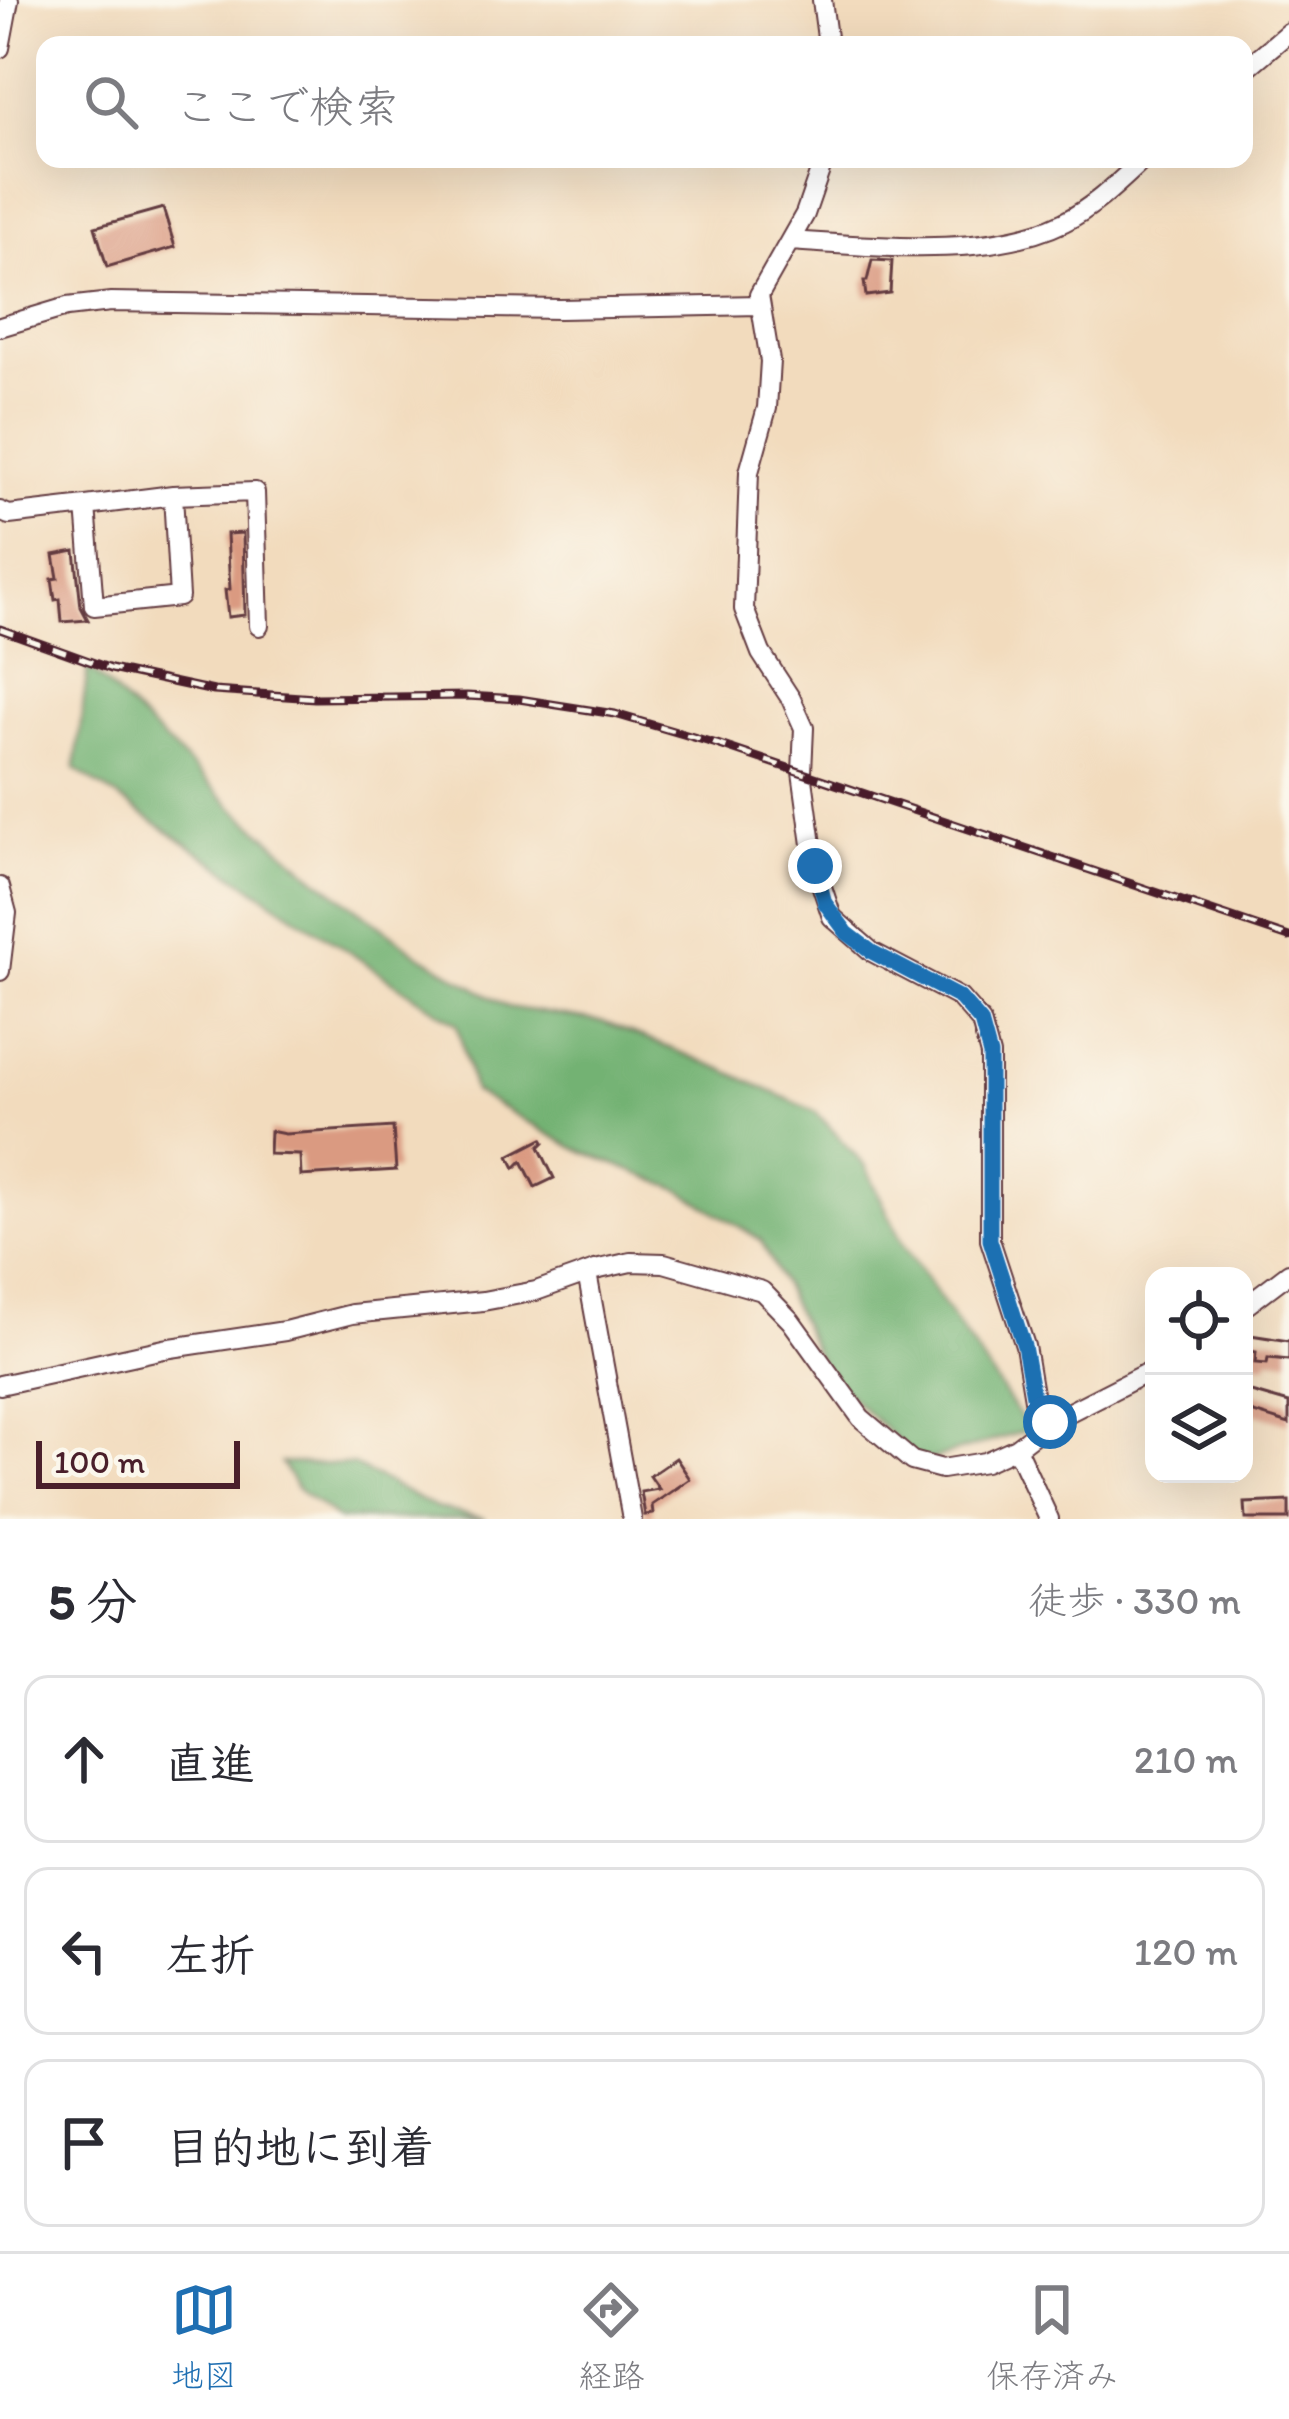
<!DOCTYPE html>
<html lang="ja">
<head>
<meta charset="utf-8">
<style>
	:root { --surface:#fff; --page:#f2f2f3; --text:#2b2b33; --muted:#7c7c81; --line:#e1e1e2; --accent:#1f6fb2 }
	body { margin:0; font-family:Itim,"Klee One",sans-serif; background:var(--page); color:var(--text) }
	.controls { position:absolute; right:36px; bottom:36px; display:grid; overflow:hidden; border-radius:24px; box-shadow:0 12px 48px #0002 }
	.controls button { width:108px; height:108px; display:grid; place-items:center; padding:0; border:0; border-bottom:3px solid var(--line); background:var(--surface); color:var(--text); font:60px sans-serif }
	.scale { position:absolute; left:36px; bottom:30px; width:204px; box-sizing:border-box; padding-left:12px; border:6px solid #4a1f2b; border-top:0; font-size:33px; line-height:42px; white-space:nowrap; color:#4a1f2b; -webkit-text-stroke:9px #fbf7ec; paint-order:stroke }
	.stop { position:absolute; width:36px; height:36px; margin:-27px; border:9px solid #1f6fb2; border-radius:50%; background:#fff }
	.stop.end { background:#1f6fb2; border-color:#fff; box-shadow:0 3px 12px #0008 }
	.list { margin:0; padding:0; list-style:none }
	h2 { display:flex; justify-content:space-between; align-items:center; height:156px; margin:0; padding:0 48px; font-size:51px }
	h2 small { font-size:39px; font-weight:400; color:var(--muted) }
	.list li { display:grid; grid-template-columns:78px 1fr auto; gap:36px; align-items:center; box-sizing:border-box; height:168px; margin:0 24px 24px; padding:0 24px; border:3px solid var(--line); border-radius:24px }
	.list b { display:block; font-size:45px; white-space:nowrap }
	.list em { font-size:39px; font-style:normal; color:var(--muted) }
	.icon { flex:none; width:66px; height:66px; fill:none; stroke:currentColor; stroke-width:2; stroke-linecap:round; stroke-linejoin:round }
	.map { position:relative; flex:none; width:1289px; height:1519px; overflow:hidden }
	.search { position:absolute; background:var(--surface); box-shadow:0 12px 48px #0002; left:36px; right:36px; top:36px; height:132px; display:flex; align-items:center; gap:30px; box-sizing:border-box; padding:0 42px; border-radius:24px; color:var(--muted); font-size:45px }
	.sheet { height:732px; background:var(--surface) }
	nav { display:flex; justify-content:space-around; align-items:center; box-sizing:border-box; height:168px; border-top:3px solid var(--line); background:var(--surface); font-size:33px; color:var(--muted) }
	nav a { display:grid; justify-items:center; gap:6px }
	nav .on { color:var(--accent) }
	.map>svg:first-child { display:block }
	.forest { fill:#73b273; stroke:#5e684f; stroke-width:3 }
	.building { fill:#da9a81 }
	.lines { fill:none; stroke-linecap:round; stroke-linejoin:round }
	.minor-casing { stroke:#633b41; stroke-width:22 }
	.minor { stroke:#fff; stroke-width:18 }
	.rail-casing { stroke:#4a1f2b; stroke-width:9 }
	.rail { stroke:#fbf7ec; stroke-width:4.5; stroke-dasharray:14; stroke-linecap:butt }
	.route { stroke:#1f6fb2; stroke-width:15 }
</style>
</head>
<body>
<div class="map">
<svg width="1289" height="1519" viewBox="0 0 1289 1519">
	<rect width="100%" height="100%" fill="#fbf7ec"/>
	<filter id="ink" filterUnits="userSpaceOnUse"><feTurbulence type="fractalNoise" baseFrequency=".00833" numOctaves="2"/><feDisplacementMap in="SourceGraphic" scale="24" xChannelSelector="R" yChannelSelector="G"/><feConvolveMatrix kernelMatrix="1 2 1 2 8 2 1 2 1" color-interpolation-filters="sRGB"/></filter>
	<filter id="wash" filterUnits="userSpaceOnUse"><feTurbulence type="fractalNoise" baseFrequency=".004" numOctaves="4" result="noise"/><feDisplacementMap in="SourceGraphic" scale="48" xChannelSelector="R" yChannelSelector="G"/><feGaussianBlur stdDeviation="2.7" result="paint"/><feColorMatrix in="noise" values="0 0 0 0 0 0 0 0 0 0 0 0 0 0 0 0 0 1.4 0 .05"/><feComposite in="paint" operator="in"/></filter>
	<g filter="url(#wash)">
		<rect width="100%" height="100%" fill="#f2dbbd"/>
		<!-- forest -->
		<path class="forest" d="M88,667L235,809L316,878L417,953L508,1007L603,1022L720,1068L816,1112L866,1167L903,1245L1029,1430L920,1463L825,1372L761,1240L680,1190L574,1148L474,1092L457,1024L75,769Z
			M281,1463L353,1465L436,1508L485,1519H338L298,1490Z"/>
		<g id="blocks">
			<!-- building -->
			<path class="building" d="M163,208L175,247L107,267L95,227Z
				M872,260L892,261L890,293L866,296L864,281H867Z
				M243,533L245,615L228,617L225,590L230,589L227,534Z
				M75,551L81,607L88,620L62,622L60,599L55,600L52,579L58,578L54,555Z
				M393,1127L396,1170L301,1176L300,1155L269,1154L270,1131L285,1134Z
				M542,1139L544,1142L539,1147L554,1178L535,1187L522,1161L515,1168L509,1156Z
				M1244,1334L1289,1341V1360L1268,1358L1267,1364L1255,1363L1256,1352L1244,1350Z
				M1244,1390L1289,1403V1424L1244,1410Z
				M676,1458L690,1479L652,1505L653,1514L645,1515L641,1492L659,1489L650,1476Z
				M1289,1501V1519H1246L1245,1503Z"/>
		</g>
	</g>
	<g filter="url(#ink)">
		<use href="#blocks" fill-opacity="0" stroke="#633b41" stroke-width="3"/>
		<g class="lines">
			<!-- minor casing -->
			<g class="minor-casing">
				<path id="minor" d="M822,0L828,45
					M0,48L9,0
					M1244,70L1289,32
					M824,159L805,214L759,295L770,361L767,408L749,472L744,609L761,653L791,699L804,728L802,772L815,866L832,917L872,952L960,998L981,1022L990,1055V1240L1025,1346L1039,1429
					M790,241C871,246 990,259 1064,222C1094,207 1119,182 1144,159
					M0,327L67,307L111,302L560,309L760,305
					M86,506L173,495L255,492L259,626
					M0,511L9,515L86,506L94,606L179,597L173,495
					M0,887L7,913L0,971
					M587,1273L632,1519
					M1244,1307L1289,1273
					M0,1385L164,1349L285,1331L352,1314L483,1301L536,1291L595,1270L631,1262L664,1263L762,1291L791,1321L861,1418L912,1461L942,1469L985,1462L1016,1448L1050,1422L1154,1369
					M1016,1448L1049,1519"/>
			</g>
			<!-- minor -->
			<use href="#minor" class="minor"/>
			<!-- rail casing -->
			<g class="rail-casing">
				<path id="rail" d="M0,629L111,669L214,691L315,698L467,696L519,699L615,714L717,744L1289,937"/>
			</g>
			<!-- rail -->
			<use href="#rail" class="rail"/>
		</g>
	</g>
	<g class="lines" filter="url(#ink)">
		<!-- route -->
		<path class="route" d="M815,866L825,903L847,933L872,952L960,998L981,1022L990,1055V1240L1024,1346L1039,1429L1050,1422"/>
	</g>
</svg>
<div class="controls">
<button><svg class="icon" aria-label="locate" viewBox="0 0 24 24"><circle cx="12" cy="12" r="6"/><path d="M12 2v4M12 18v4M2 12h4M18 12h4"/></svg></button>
<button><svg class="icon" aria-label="layers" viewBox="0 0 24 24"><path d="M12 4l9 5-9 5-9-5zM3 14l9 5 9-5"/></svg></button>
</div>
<div class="scale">100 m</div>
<div class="stop" style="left:1050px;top:1422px"></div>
<div class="stop end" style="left:815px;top:866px"></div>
<div class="search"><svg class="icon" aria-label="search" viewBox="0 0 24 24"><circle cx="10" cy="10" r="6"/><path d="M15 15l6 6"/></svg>ここで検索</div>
</div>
<section class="sheet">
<h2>5 分<small>徒歩 · 330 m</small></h2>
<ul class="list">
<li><svg class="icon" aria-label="ahead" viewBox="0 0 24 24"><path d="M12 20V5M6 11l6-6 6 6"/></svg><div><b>直進</b></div><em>210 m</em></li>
<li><svg class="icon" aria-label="left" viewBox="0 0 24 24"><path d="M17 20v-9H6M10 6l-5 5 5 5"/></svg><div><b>左折</b></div><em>120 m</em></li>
<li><svg class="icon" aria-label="arrive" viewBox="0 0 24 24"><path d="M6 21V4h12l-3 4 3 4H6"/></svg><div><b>目的地に到着</b></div></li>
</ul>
</section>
<nav>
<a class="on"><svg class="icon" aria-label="map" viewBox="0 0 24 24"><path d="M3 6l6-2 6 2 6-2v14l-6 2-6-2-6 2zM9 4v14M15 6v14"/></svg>地図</a>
<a><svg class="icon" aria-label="directions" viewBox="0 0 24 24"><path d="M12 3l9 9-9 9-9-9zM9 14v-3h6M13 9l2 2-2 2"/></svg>経路</a>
<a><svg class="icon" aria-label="saved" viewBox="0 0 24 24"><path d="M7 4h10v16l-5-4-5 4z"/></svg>保存済み</a>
</nav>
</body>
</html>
